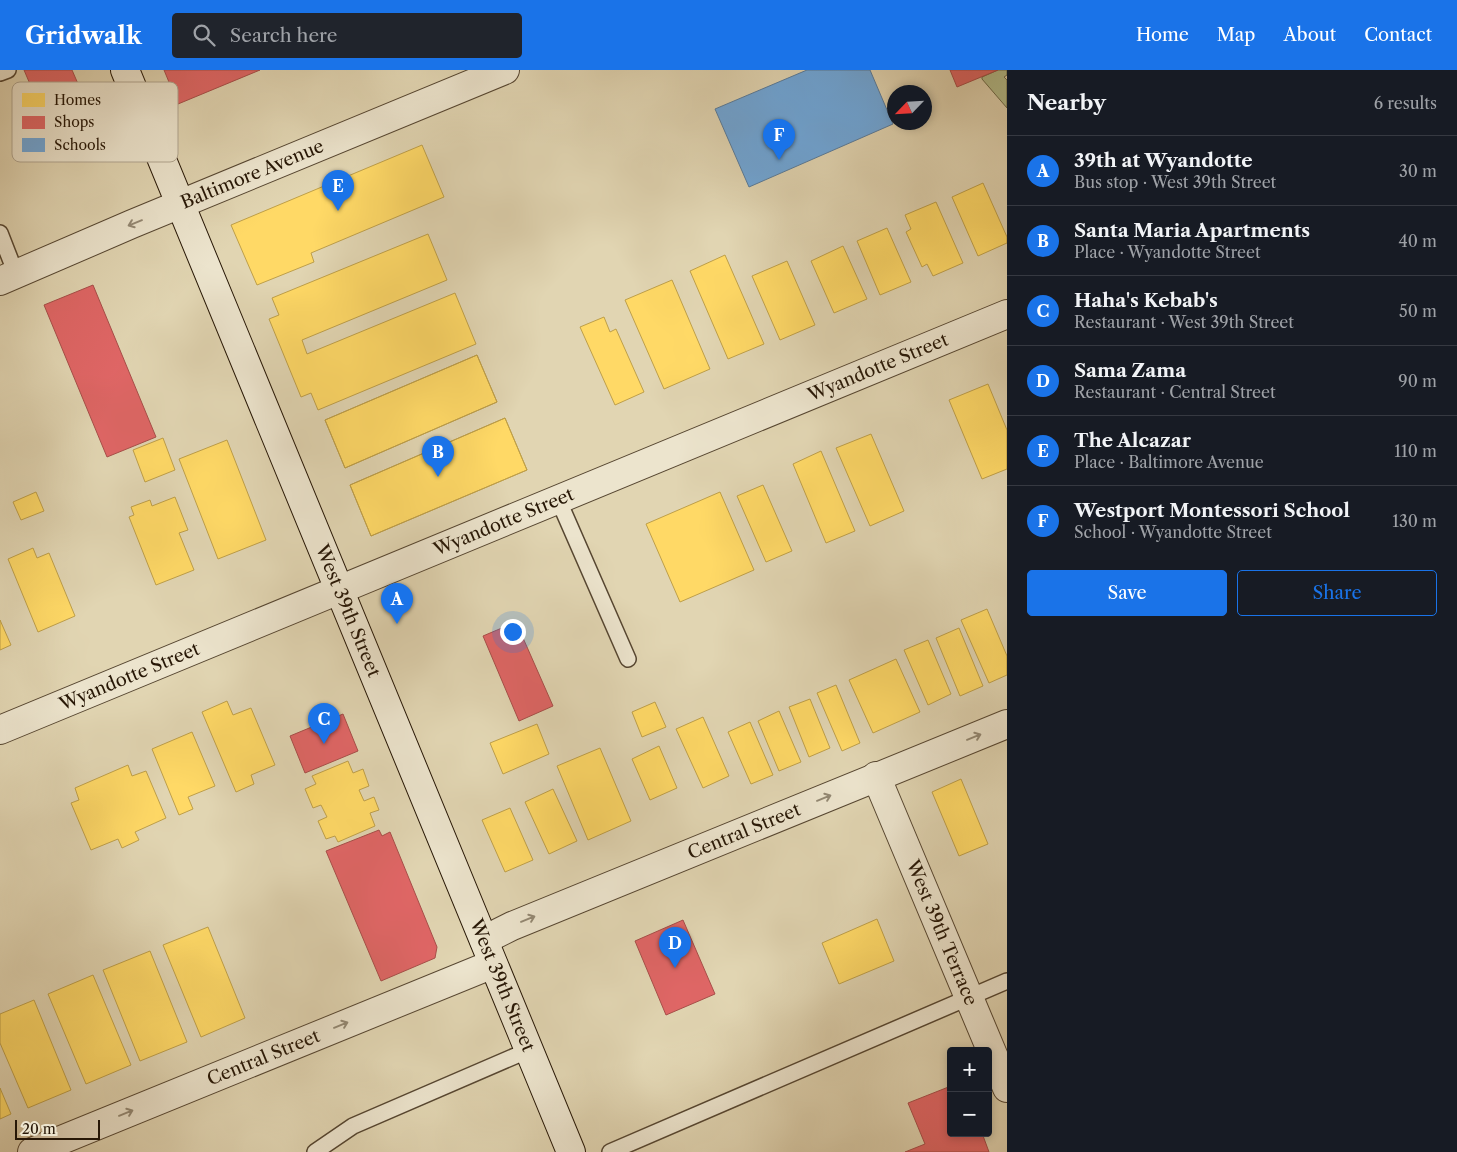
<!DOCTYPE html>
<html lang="en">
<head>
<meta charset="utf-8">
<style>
	:root { --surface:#171b24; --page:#20242c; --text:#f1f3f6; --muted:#9ea1a6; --line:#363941; --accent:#1a73e8 }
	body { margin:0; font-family:"Libre Caslon Text",serif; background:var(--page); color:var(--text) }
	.controls { position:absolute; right:15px; bottom:15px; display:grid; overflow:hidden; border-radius:5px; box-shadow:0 2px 8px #0003 }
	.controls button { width:45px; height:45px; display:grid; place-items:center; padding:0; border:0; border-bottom:1px solid var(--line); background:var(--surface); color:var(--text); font:25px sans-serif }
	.compass { position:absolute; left:887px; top:15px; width:45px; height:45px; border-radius:50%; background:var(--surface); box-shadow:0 2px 8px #0003; rotate:245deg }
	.scale { position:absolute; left:15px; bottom:12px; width:85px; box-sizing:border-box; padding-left:5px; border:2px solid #271706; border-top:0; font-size:14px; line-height:18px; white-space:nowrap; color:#271706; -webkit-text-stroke:4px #ece4cd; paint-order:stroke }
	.you { position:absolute; left:512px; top:561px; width:18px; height:18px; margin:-12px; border:4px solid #fff; border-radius:50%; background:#1a73e8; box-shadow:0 0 0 8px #1a73e833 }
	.badge { display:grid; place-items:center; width:32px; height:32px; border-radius:50%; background:var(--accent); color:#fff; font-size:16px; font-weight:700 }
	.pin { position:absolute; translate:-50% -41px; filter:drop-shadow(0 1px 2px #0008) }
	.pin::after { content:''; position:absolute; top:26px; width:18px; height:15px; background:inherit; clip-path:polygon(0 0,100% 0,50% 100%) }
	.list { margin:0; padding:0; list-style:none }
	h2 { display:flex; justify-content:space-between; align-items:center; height:65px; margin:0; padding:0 20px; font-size:21px }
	h2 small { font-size:16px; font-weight:400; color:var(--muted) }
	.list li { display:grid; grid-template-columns:32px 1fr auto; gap:15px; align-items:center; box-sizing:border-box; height:70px; padding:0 20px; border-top:1px solid var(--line) }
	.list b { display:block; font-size:19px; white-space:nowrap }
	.list p { margin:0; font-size:16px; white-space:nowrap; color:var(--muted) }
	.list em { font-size:16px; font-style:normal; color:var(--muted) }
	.actions { display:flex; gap:10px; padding:15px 20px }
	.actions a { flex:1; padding:11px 0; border:1px solid var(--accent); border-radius:5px; text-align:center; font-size:18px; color:var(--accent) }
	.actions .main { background:var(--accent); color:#fff }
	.icon { flex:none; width:28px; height:28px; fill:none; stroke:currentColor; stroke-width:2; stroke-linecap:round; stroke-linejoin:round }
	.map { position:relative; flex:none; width:1007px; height:1082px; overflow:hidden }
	header { display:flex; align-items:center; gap:30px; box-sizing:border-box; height:70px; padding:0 25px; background:var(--accent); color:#fff }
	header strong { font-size:24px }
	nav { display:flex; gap:28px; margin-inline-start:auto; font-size:18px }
	.search { width:350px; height:45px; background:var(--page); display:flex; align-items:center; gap:12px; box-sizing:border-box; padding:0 18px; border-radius:5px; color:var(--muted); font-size:19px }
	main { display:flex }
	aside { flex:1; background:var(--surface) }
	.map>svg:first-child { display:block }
	.green { fill:#b3bd8c; stroke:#6d6a49 }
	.homes { fill:#ffd966; stroke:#be9f49 }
	.shops { fill:#e06666; stroke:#a84e49 }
	.schools { fill:#6fa8dc; stroke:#597c9c }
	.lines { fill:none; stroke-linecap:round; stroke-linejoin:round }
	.service-casing { stroke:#564631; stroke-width:18 }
	.minor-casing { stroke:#564631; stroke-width:30 }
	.secondary-casing { stroke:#271706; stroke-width:30 }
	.service { stroke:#ece4cd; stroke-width:15 }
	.minor { stroke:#ece4cd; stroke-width:28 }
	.secondary { stroke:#ece4cd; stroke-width:28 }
	.oneway { stroke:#938873 }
	.labels { text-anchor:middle; stroke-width:5; stroke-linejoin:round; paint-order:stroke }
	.street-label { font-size:18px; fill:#271706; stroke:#ece4cd }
	.key { fill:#ece4cd; stroke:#b1a691; stroke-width:1 }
	.key-label { font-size:14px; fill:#271706 }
</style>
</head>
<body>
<header>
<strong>Gridwalk</strong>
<div class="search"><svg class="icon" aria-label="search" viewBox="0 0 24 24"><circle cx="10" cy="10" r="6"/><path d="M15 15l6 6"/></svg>Search here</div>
<nav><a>Home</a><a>Map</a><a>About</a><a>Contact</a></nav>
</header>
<main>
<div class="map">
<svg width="1007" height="1082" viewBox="0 0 1007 1082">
	<rect width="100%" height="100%" fill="#e1d5b2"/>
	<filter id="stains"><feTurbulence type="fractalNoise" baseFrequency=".004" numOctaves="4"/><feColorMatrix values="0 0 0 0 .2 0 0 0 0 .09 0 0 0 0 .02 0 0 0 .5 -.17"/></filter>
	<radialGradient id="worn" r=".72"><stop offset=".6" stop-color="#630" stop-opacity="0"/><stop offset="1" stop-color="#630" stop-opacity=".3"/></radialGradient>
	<!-- green -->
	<path class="green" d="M998,0H1007V5L1004,7L1007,10V38L982,9V7Z"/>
	<!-- homes -->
	<path class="homes" d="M422,75L444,127L311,183L314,192L257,215L231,155Z
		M983,113L1007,167V173L978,186L952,127Z
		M936,132L963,193L933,206L927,194L922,197L906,162L911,159L905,145Z
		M887,158L911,212L880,225L857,171Z
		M428,164L447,210L302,270L307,284L455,223L476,274L318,340L311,323L301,327L269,249L279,245L272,228Z
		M843,176L867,229L834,243L811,191Z
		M725,185L764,274L728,289L690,201Z
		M787,191L815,255L780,270L752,206Z
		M672,210L710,299L664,319L625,230Z
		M604,247L610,262L616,259L644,322L615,335L580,257Z
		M477,285L497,332L345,398L325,350Z
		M477,285L497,332L345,398L325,350Z
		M988,314L1007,360V399L982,409L949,330Z
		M505,348L527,400L371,466L350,415Z
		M505,348L527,400L371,466L350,415Z
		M871,364L904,441L870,456L836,378Z
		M163,368L175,400L145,412L133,380Z
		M227,370L266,470L218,489L179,389Z
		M821,381L855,461L826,473L793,394Z
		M763,415L792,481L766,492L737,426Z
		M36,422L44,441L21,450L13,432Z
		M720,422L754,500L680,532L646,454Z
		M175,427L188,460L179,463L194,500L156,515L129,447L134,445L131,437L150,430L152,436Z
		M33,478L37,488L49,483L75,546L38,562L8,489Z
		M987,539L1007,586V605L989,613L961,550Z
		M0,550L11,575L0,580Z
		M959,558L983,616L960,626L936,568Z
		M928,570L951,624L928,635L904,580Z
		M896,589L920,642L873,663L849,610Z
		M836,615L860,673L842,681L817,623Z
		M810,629L830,678L809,687L789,637Z
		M227,631L233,645L251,638L275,695L251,705L254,714L236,722L202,642Z
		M655,632L666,657L642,667L632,642Z
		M779,641L801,692L779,701L758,651Z
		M703,647L729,706L703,718L676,659Z
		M750,652L773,705L751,714L728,662Z
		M537,654L549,684L503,704L490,673Z
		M192,662L215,716L188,727L193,739L179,745L152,679Z
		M659,676L677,718L650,730L632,689Z
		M600,678L631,751L588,770L557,696Z
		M348,691L353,703L363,699L369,716L359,720L364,731L374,727L379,740L370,743L375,756L338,772L335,766L326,769L318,751L327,747L321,735L313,738L305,719L316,714L312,706Z
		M128,695L132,706L146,701L166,748L135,762L139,770L122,778L118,769L91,780L71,733L79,730L75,718Z
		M961,709L988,774L959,786L932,722Z
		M553,719L577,771L549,784L525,732Z
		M510,738L533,790L505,802L482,750Z
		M877,849L894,891L839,914L822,873Z
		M208,857L245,948L201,967L163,875Z
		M150,881L187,972L140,991L103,900Z
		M93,905L131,995L86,1014L48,924Z
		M34,930L71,1020L28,1038L0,973V944Z
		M0,1018L11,1044L0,1049Z"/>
	<!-- shops -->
	<path class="shops" d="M24,0H72L82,23L41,40Z
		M164,0H260L178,34Z
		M950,0H998L957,17Z
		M93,215L156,367L107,387L44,235Z
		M516,552L553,636L519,651L483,566Z
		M343,644L358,681L305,703L290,666Z
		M379,760L382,766L390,762L437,877L435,888L381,911L326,781Z
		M683,850L715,924L666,945L635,871Z
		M951,1016V1063H982L989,1082H905L925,1074L908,1033Z"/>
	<!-- schools -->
	<path class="schools" d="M807,0H870L893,54L749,117L715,39Z"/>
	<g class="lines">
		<!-- service casing -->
		<g class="service-casing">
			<path id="service" d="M0,3L8,0
				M0,163L16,204
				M558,429L628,589
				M315,1082L353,1056L529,980
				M610,1082L1007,911"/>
		</g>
		<!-- minor casing -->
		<g class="minor-casing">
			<g id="minor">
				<path id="s1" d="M0,211L132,154L505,0"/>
				<path id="s2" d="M0,660L1007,244"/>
				<path id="s3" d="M876,706L1007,1018"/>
				<path id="s4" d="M484,870L512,856L1007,654"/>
				<path id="s5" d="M32,1082L493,894"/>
			</g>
		</g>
		<!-- secondary casing -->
		<g class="secondary-casing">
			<g id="secondary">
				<path id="s6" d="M125,0L571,1082"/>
			</g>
		</g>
		<!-- service -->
		<use href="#service" class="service"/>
		<!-- minor -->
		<use href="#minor" class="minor"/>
		<!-- secondary -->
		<use href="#secondary" class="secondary"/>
	</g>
	<!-- one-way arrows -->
	<defs><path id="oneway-shaft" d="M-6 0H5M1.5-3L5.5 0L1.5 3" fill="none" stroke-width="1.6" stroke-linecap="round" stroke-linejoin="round" transform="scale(1.25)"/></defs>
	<g class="oneway">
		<use href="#oneway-shaft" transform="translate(135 153) rotate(158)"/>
		<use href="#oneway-shaft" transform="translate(974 667) rotate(-22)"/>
		<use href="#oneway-shaft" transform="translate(824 728) rotate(-22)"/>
		<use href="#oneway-shaft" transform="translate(528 849) rotate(-22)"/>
		<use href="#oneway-shaft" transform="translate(341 955) rotate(-22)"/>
		<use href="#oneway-shaft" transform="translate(126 1043) rotate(-22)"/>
	</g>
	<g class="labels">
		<!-- street labels -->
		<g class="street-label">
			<text dy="6" stroke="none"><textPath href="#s1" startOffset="274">Baltimore Avenue</textPath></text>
			<text dy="6" stroke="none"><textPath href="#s2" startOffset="950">Wyandotte Street</textPath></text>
			<text dy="6" stroke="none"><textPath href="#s2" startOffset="545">Wyandotte Street</textPath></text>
			<text dy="6" stroke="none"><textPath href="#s6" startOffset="585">West 39th Street</textPath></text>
			<text dy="6" stroke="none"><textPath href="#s2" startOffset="140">Wyandotte Street</textPath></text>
			<text dy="6" stroke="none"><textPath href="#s4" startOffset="282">Central Street</textPath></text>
			<text dy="6" stroke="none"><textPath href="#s3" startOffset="170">West 39th Terrace</textPath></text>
			<text dy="6" stroke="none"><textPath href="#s6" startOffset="990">West 39th Street</textPath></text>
			<text dy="6" stroke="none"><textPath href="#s5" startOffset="250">Central Street</textPath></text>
		</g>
	</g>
	<!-- legend -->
	<rect x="12" y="12" width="166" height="80" rx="8" class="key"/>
	<rect x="22" y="23" width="23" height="14" fill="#ffd966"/>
	<rect x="22" y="46" width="23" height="13" fill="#e06666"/>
	<rect x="22" y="68" width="23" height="14" fill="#6fa8dc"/>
	<g class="key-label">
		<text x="54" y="35">Homes</text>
		<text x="54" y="57">Shops</text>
		<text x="54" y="80">Schools</text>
	</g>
	<rect width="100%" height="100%" filter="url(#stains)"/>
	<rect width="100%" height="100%" fill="url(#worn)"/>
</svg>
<div class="controls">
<button>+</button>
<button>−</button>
</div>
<svg class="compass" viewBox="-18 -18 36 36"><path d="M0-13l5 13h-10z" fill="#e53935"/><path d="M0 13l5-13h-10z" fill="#9ea1a6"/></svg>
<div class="scale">20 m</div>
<div class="you"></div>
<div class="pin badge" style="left:397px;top:554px">A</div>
<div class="pin badge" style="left:438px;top:407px">B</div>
<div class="pin badge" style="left:324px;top:674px">C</div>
<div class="pin badge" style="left:675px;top:898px">D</div>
<div class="pin badge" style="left:338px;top:141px">E</div>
<div class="pin badge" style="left:779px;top:90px">F</div>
</div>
<aside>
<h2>Nearby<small>6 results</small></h2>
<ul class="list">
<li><span class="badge">A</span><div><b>39th at Wyandotte</b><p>Bus stop · West 39th Street</p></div><em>30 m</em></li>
<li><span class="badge">B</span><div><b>Santa Maria Apartments</b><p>Place · Wyandotte Street</p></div><em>40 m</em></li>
<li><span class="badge">C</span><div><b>Haha's Kebab's</b><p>Restaurant · West 39th Street</p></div><em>50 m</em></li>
<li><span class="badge">D</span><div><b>Sama Zama</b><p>Restaurant · Central Street</p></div><em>90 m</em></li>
<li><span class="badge">E</span><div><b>The Alcazar</b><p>Place · Baltimore Avenue</p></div><em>110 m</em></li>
<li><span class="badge">F</span><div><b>Westport Montessori School</b><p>School · Wyandotte Street</p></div><em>130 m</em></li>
</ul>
<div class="actions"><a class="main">Save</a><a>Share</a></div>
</aside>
</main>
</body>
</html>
